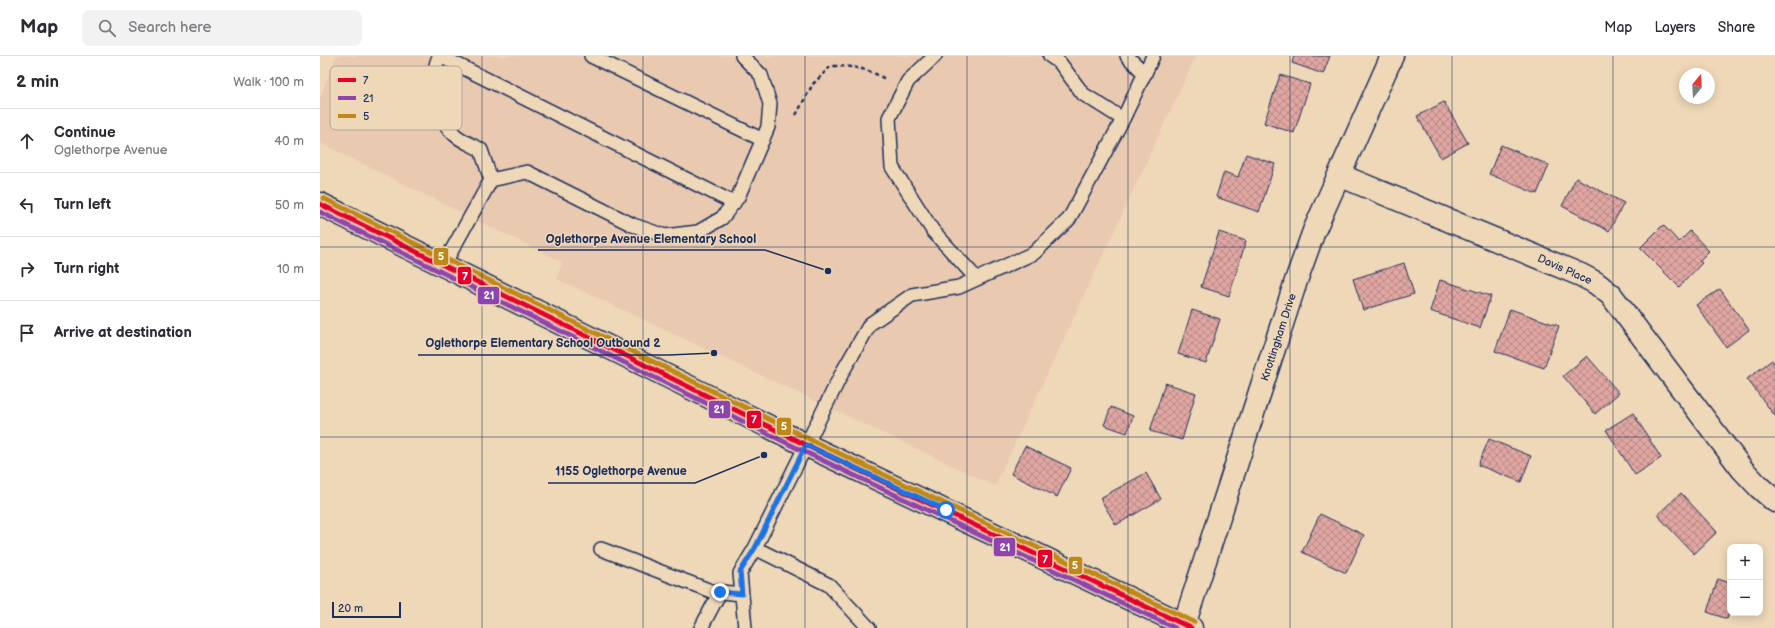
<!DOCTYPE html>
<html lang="en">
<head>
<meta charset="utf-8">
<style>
	:root { --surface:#fff; --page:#f2f2f3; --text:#2b2b33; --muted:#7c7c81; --line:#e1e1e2 }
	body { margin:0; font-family:"Balsamiq Sans",sans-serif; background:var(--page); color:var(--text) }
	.controls { position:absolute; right:12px; bottom:12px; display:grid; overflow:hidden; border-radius:8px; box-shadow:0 2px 10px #0003 }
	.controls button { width:36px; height:36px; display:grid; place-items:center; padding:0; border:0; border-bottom:1px solid var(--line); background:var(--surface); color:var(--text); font:20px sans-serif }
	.compass { position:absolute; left:1359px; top:12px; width:36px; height:36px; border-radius:50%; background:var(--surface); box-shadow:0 2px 10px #0003; rotate:18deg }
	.scale { position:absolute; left:12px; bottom:10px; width:69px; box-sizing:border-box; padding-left:4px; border:2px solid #1b2f5e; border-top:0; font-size:11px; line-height:14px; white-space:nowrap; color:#1b2f5e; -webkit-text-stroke:3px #efd8b8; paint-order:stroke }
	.stop { position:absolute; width:12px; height:12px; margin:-9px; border:3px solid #1a73e8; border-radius:50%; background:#fff }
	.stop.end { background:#1a73e8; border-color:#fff; box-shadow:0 1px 4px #0008 }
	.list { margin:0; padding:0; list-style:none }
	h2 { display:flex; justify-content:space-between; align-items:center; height:52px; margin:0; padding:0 16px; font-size:17px }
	h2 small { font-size:13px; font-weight:400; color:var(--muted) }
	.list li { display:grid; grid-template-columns:26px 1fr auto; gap:12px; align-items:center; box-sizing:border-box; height:64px; padding:0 16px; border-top:1px solid var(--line) }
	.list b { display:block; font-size:15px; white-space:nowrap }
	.list p { margin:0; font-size:13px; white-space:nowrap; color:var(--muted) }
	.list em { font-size:13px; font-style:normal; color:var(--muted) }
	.icon { flex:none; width:22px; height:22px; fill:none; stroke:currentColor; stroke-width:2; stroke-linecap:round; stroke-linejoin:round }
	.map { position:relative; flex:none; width:1455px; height:572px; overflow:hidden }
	header { display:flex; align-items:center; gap:24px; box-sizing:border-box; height:56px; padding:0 20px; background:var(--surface); border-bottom:1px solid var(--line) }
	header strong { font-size:19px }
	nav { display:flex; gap:22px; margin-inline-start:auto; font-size:14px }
	.search { width:280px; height:36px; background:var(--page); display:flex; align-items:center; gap:10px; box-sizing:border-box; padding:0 14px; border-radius:8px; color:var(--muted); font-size:15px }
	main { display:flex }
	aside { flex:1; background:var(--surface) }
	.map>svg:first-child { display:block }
	.built { fill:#eac9b1 }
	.building { fill:url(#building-cross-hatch); stroke:#1b2f5e }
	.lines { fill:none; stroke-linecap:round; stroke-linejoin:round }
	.lane-casing { stroke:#1b2f5e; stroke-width:16 }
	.street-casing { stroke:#1b2f5e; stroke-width:25 }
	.secondary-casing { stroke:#1b2f5e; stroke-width:25 }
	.path { stroke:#1b2f5e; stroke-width:2.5; stroke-dasharray:4 3; stroke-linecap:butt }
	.lane { stroke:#efd8b8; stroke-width:13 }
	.street { stroke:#efd8b8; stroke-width:22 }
	.secondary { stroke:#efd8b8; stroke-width:22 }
	.bus-1-casing { stroke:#efd8b8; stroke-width:8 }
	.bus-2-casing { stroke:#efd8b8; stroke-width:8 }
	.bus-3-casing { stroke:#efd8b8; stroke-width:8 }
	.bus-1 { stroke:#e4002b; stroke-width:5 }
	.bus-2 { stroke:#8e44ad; stroke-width:5 }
	.bus-3 { stroke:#c08818; stroke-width:5 }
	.route { stroke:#1a73e8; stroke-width:5 }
	.grid { fill:none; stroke:#1b2f5e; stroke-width:1; stroke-opacity:0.55 }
	.labels { text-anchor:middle; stroke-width:3; stroke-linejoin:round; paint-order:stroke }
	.street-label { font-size:11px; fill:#1b2f5e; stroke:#efd8b8 }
	.key { fill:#efd8b8; stroke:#afa59d; stroke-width:1 }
	.key-label { font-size:11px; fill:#1b2f5e }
	.leader { fill:none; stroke:#1b2f5e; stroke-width:1.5 }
	.callout-dot { fill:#1b2f5e; stroke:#efd8b8; stroke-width:1.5 }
	.callout-label { font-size:12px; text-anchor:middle; font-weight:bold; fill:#1b2f5e; stroke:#efd8b8; stroke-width:3; stroke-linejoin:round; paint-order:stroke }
	.line-badge { stroke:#efd8b8; stroke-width:1.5 }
	.badge-label { font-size:11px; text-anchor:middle; font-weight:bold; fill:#fff }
</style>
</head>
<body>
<header>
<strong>Map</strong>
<div class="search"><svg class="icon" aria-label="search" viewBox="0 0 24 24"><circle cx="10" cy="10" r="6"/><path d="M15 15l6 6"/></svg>Search here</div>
<nav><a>Map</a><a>Layers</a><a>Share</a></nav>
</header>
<main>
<aside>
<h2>2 min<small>Walk · 100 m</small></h2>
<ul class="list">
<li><svg class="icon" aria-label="ahead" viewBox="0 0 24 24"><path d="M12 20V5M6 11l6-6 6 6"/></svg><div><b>Continue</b><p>Oglethorpe Avenue</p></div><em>40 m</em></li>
<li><svg class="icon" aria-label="left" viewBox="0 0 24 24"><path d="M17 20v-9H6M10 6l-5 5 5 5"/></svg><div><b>Turn left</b></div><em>50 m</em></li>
<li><svg class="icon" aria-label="right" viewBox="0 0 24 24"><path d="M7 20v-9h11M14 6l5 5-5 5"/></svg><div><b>Turn right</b></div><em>10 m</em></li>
<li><svg class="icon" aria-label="arrive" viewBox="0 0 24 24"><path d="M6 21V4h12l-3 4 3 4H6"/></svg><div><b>Arrive at destination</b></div></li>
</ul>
</aside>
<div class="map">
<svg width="1455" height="572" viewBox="0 0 1455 572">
	<defs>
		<pattern id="building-cross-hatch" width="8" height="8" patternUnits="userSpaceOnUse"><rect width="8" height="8" fill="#e0a6a1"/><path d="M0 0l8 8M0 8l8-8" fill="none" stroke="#b58886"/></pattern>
	</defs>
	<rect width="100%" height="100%" fill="#efd8b8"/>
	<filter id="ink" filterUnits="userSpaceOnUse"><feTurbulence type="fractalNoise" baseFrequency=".025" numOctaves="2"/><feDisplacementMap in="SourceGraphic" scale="8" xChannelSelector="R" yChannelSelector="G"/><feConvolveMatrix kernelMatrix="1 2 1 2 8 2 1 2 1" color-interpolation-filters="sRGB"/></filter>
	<g filter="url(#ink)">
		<!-- built -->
		<path class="built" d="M16,0H876L675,430L237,223L242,206L0,87V41Z"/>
		<!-- building -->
		<path class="building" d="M974,0H1010L1003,18L972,7Z
			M960,19L990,28L974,77L944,67Z
			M1124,46L1148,87L1121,102L1097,60Z
			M1181,89L1229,109L1217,138L1169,118Z
			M926,98L955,108L939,156L896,141L904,116L918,121Z
			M1256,122L1304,147L1289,175L1242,150Z
			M1343,169L1359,186L1370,175L1389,195L1379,205L1382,207L1359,231L1320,192Z
			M899,176L926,185L909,240L881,231Z
			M1084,207L1094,238L1043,254L1033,223Z
			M1120,224L1171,240L1160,272L1110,255Z
			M1400,233L1429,274L1406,291L1376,249Z
			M1190,253L1239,270L1224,312L1175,295Z
			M872,254L900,263L886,307L858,298Z
			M1267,300L1299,337L1275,358L1243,320Z
			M1452,304L1455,309V360L1427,323Z
			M845,327L876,337L862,384L830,375Z
			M791,351L813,360L807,377L784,369Z
			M1313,357L1341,402L1315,419L1286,374Z
			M1169,383L1211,400L1201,426L1158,409Z
			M705,390L751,412L737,441L691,418Z
			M826,417L841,443L796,469L780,442Z
			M1361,437L1397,476L1374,498L1337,459Z
			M1000,458L1044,479L1026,517L982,496Z
			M1398,523L1410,527V554L1407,563L1387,556Z"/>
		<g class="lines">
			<!-- lane casing -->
			<g class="lane-casing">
				<path id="lane" d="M119,0C109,25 114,59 134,78C141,85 153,89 161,94L171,124L123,210
					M120,0L414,147
					M271,0L443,84
					M615,0L588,25L569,62L572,111L613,175L656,222
					M730,0L740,7L763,38L803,63
					M807,0L825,18
					M171,124L207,116L313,169L345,180L378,176L402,162L418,141L448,71L450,48L441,19L422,0
					M435,492L509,529L549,572
					M281,493L391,535L422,538
					M381,572L400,536
					M425,572L420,517L435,492L523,315L550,268L592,239L639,231L714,197L749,163L803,63L833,0"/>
			</g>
			<!-- street casing -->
			<g class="street-casing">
				<path id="street" d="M1019,119L1261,219L1276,227L1291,239L1422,413L1439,431L1455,445
					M864,569L977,222L994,175L1072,0"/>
			</g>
			<!-- secondary casing -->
			<g class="secondary-casing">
				<path id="secondary" d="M0,148L486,389L871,572"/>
			</g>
			<!-- path -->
			<path class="path" d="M476,59L493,28L511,10C532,10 547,12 565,23"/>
			<!-- lane -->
			<use href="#lane" class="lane"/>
			<!-- street -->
			<use href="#street" class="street"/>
			<!-- secondary -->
			<use href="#secondary" class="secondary"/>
			<!-- bus-1 casing -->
			<g class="bus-1-casing">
				<path id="bus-1" d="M0,148L486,389L871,572"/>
			</g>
			<!-- bus-2 casing -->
			<g class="bus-2-casing">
				<path id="bus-2" d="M0,156L483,395L855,572"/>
			</g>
			<!-- bus-3 casing -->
			<g class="bus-3-casing">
				<path id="bus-3" d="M3,142L489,383L874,566"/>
			</g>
			<!-- bus-1 -->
			<use href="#bus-1" class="bus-1"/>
			<!-- bus-2 -->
			<use href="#bus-2" class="bus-2"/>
			<!-- bus-3 -->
			<use href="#bus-3" class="bus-3"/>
		</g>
	</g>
	<g class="lines" filter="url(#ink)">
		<!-- route -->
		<path class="route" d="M400,536L422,538L420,516L435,492L486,389L626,454"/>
	</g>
	<!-- grid -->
	<path class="grid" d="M162,0V572M323,0V572M485,0V572M647,0V572M808,0V572M970,0V572M1132,0V572M1293,0V572M0,191H1455M0,381H1455"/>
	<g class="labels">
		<!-- street labels -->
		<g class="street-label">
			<text transform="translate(1245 213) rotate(24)" y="4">Davis Place</text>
			<text transform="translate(958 281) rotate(-72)" y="4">Knottingham Drive</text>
		</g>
	</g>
	<!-- legend -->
	<rect x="10" y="10" width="132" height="64" rx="6" class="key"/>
	<rect x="18" y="22" width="18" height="4" fill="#e4002b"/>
	<rect x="18" y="40" width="18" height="4" fill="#8e44ad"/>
	<rect x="18" y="58" width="18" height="4" fill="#c08818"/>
	<g class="key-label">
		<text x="43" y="28">7</text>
		<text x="43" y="46">21</text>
		<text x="43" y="64">5</text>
	</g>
	<!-- callouts -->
	<path class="leader" d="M508 215L445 194H218M394 297L349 299H98M444 399L375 427H228"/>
	<g class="callout-dot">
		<circle cx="508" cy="215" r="4"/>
		<circle cx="394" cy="297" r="4"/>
		<circle cx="444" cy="399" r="4"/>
	</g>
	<g class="callout-label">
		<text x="331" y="187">Oglethorpe Avenue Elementary School</text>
		<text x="223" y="291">Oglethorpe Elementary School Outbound 2</text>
		<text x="301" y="419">1155 Oglethorpe Avenue</text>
	</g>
	<g class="line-badge">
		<rect x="113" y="191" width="16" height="19" rx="4" fill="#c08818"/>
		<rect x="137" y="210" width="15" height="19" rx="4" fill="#e4002b"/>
		<rect x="157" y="230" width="23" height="19" rx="4" fill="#8e44ad"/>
		<rect x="388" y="344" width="23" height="19" rx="4" fill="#8e44ad"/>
		<rect x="426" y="354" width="16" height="19" rx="4" fill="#e4002b"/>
		<rect x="456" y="361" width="16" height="19" rx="4" fill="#c08818"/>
		<rect x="673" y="481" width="23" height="20" rx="4" fill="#8e44ad"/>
		<rect x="717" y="493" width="16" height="19" rx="4" fill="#e4002b"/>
		<rect x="748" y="500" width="15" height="19" rx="4" fill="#c08818"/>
	</g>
	<g class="badge-label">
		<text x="121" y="204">5</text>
		<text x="145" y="224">7</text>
		<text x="169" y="243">21</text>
		<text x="399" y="357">21</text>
		<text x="434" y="367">7</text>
		<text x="464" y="374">5</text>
		<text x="685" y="495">21</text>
		<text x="725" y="507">7</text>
		<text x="755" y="513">5</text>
	</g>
</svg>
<div class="controls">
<button>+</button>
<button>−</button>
</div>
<svg class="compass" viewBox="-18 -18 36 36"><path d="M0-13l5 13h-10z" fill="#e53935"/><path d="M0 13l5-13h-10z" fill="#7c7c81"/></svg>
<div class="scale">20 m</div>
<div class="stop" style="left:626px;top:454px"></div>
<div class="stop end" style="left:400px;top:536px"></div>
</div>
</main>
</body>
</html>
